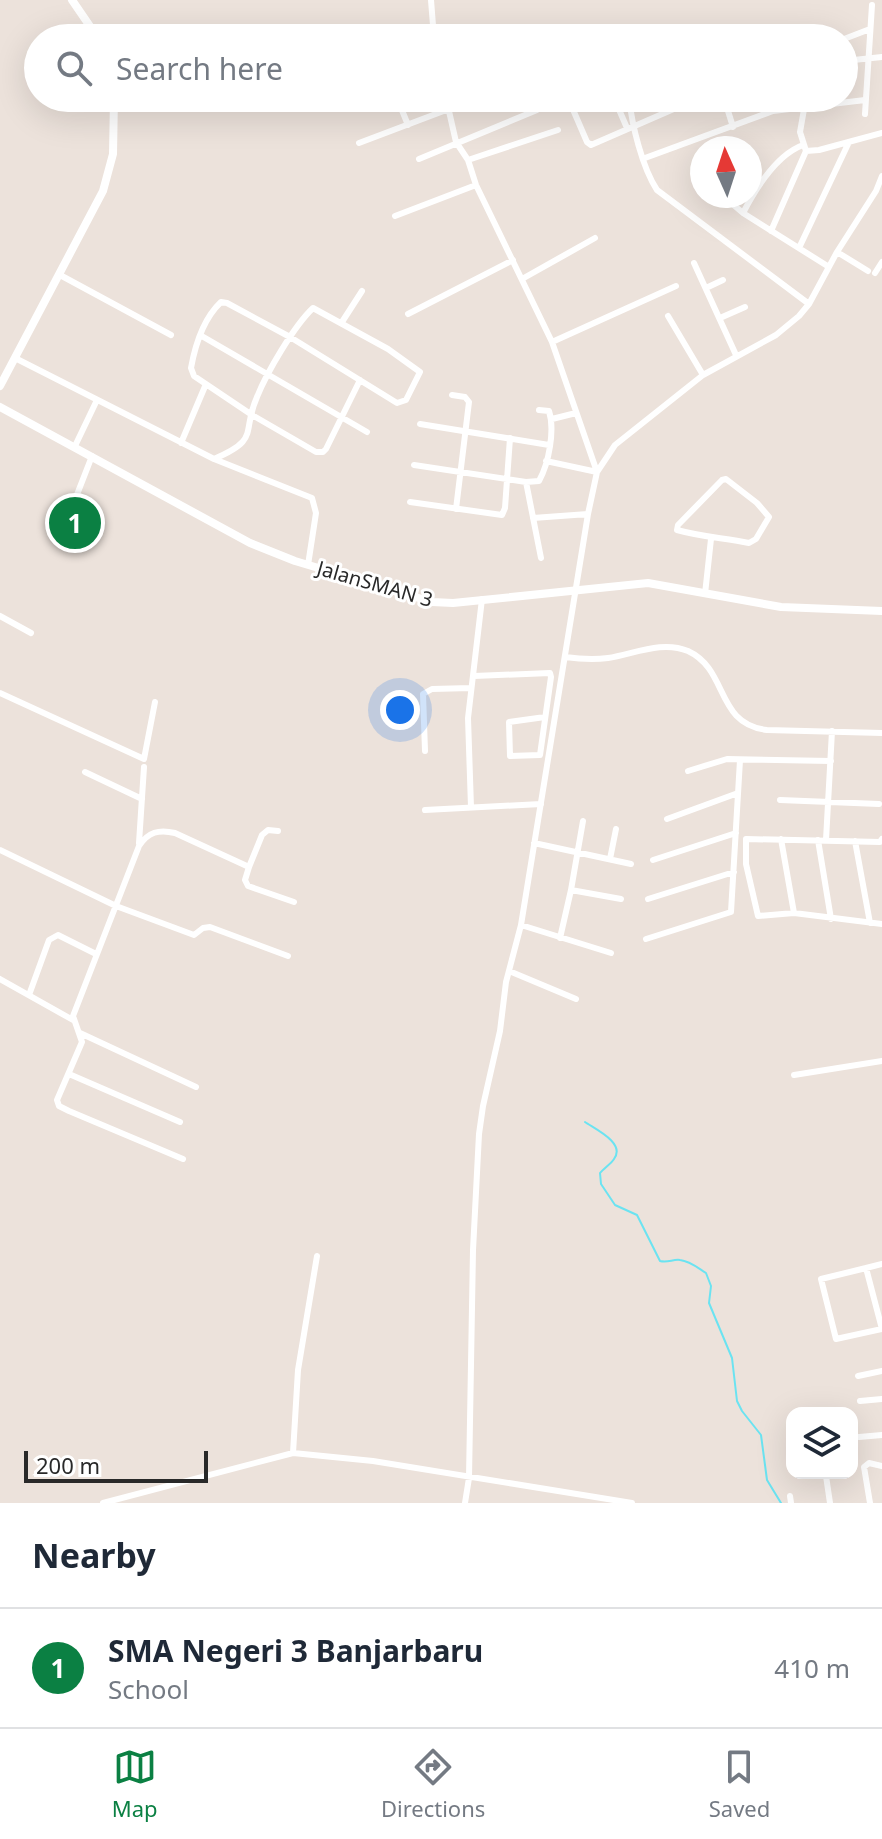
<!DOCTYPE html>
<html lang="en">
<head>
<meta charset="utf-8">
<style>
	:root { --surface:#fff; --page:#f2f2f3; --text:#1f2937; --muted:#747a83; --line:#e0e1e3; --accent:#0b8043 }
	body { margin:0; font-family:"Noto Sans",sans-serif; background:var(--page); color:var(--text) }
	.controls { position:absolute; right:24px; bottom:24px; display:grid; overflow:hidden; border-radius:16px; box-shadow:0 8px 32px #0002 }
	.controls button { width:72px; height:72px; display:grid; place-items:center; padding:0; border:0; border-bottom:2px solid var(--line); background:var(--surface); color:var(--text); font:40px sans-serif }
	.compass { position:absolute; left:690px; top:136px; width:72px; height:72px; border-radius:50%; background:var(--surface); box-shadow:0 8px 32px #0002; rotate:357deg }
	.scale { position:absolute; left:24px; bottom:20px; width:184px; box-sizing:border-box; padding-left:8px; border:4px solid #292929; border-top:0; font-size:22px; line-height:28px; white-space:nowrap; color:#292929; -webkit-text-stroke:6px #fff; paint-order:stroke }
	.you { position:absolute; left:400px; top:710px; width:28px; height:28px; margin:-20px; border:6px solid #fff; border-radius:50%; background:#1a73e8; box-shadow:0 0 0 12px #1a73e833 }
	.badge { display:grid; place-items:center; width:52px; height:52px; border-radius:50%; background:var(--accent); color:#fff; font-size:26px; font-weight:700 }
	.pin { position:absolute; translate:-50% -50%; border:4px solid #fff; box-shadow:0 2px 8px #0006 }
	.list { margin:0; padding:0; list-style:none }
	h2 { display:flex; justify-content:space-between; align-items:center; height:104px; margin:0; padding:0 32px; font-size:34px }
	h2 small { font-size:26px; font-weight:400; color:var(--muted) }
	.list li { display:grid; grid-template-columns:52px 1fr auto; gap:24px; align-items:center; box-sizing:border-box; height:120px; padding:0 32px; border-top:2px solid var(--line) }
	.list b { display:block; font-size:30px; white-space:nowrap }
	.list p { margin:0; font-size:26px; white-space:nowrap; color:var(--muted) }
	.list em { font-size:26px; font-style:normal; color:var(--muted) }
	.icon { flex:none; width:44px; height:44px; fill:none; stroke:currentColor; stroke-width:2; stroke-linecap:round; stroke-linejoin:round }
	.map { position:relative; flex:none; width:882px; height:1503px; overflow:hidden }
	.search { position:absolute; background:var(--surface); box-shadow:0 8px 32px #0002; left:24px; right:24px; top:24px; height:88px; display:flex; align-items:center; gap:20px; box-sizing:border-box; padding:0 28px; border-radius:44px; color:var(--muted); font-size:30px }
	.sheet { height:224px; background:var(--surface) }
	nav { display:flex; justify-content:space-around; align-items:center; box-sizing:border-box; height:112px; border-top:2px solid var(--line); background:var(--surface); font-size:22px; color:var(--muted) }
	nav a { display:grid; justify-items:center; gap:4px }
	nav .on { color:var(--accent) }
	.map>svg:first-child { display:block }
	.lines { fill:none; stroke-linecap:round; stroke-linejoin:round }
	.stream { stroke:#6be3f1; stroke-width:2 }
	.minor { stroke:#fff; stroke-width:6 }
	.tertiary { stroke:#fff; stroke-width:8 }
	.labels { text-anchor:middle; stroke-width:6; stroke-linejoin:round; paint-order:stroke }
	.street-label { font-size:20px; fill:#292929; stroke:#fff }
</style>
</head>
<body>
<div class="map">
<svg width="882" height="1503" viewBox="0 0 882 1503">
	<rect width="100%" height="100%" fill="#ece2db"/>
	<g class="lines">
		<!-- stream -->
		<path class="stream" d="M585,1122C595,1129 626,1143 614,1159C611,1164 604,1168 600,1173L601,1184L615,1205L637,1215L660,1261C668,1263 673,1259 680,1260C690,1261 698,1268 706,1273L711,1286L709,1303L732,1358L737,1401L742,1411L761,1435L767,1480L781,1503"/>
		<!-- minor -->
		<path class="minor" d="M431,0L434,38
			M636,38L638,37
			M844,39L870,29
			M844,61L882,57
			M397,98L408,125
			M446,98L456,142L468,160L476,185L552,342L597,472
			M568,98L587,142L591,145L699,98
			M614,98L627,128
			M629,98C632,125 642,167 657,190L809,304
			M724,98L733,127
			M771,98L773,111
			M865,114L872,5
			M359,143L478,98
			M806,151L819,150L882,133
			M645,158L773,111L865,100
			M419,159L537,110
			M468,160L558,130
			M723,196L743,213L829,267
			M743,213C756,188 776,155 803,145
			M395,216L476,185
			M771,231L806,151L800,132L806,98
			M799,248L849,142
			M837,252L868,271
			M694,263L736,355
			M875,273L882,262
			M60,275L171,335
			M522,279L595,238
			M706,288L723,280
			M408,314L513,260
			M668,316L703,375
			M720,318L745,307
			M342,322L362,291
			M200,335L367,432
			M552,342L676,286
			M15,358L214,459C261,439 241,433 257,397C267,372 294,326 313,308L388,349L420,372L406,400L397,403L290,337L227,303L221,302C204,318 195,346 191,368L194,376L252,415L316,452H323L326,449L360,380
			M452,395L465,397L469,402L456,509
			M552,419L576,413
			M420,424L549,445
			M181,443L206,384
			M75,446L97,400
			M214,459L312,498L316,513L308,565
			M546,461L597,472
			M414,465L526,482L539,481C549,463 555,430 549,411L539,410
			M726,479L757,503L769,517L756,539L749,543C725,538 702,537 677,530L678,525L722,480Z
			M526,482L541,558
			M410,502L502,515L505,508L510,438
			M533,518L588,514
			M64,528L92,456
			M705,594L711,539
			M0,616L31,633
			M565,657C579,659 594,660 608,658C634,654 662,640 688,651C729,670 715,724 767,730L882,733
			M474,676L550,673L551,677L540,755L510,756L509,722L545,717
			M0,693L144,759L155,702
			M425,751L423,694L432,689L471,688
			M688,771L727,759L831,761
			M85,772L142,799
			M780,800L879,804
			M471,807L468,718L482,599
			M425,810L541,804
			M667,819L738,793
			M781,839L794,913L882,924
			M818,840L831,919
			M826,840L832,731
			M855,841L870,923
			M139,843L144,767
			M534,843L631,864
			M0,850L116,906L194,935L203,928L210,927L288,956
			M610,859L616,829
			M653,860L736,833
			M249,867L262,835L268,830L278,831
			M571,890L621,899
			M648,899L734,872
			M794,913L758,916L746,864V839L880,842L882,839
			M521,925L611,953
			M560,938L571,890L583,821
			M646,939L731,912L740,760
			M509,971L576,999
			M0,979L73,1020
			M29,995L49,940L58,935L96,954
			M80,1033L196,1087
			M69,1074L180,1122
			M794,1075L882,1061
			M183,1159L69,1111L59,1106L57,1100L82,1042L73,1016L139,846C148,832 159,829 175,833L249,867L245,880L248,886L294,902
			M866,1268L821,1279L836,1339L882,1329L866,1268L882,1264
			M858,1376L882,1371
			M860,1401L882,1399
			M859,1437L882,1435
			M293,1453L298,1370L317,1256
			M826,1476L830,1503
			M790,1496L791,1503
			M103,1503L293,1453L373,1461L632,1503
			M465,1503L469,1478L473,1250L479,1134L483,1106L500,1031L506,982L521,925L588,514L597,472L615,445L703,375L776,335L799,316L809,304L837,252L876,191L882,176
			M870,1503L864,1467L869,1463L882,1466"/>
		<!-- tertiary -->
		<path class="tertiary" d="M72,0L98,38
			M0,386L103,191L113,154L114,98
			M0,407L250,543L295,561L432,602L453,603L648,583L781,607L882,611"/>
	</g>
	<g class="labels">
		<!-- street labels -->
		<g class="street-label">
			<text transform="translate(375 584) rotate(16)" y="7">JalanSMAN 3</text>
		</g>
	</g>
</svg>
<div class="controls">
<button><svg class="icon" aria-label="layers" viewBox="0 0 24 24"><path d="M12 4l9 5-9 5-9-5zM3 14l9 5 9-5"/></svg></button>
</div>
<svg class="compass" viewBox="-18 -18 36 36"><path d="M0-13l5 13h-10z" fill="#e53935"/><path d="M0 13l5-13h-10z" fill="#747a83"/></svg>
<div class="scale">200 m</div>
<div class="you"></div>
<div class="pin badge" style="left:75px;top:523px">1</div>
<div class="search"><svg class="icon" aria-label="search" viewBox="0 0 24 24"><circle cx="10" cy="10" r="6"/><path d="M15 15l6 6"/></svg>Search here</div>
</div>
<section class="sheet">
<h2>Nearby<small></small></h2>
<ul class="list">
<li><span class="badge">1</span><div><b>SMA Negeri 3 Banjarbaru</b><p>School</p></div><em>410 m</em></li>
</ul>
</section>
<nav>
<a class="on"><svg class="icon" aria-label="map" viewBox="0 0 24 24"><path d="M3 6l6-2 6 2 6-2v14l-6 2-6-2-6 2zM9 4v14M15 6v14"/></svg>Map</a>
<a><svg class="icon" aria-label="directions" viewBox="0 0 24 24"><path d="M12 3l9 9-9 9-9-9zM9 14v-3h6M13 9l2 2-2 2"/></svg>Directions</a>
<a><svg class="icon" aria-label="saved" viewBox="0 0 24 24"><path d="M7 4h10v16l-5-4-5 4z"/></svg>Saved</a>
</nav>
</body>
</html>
